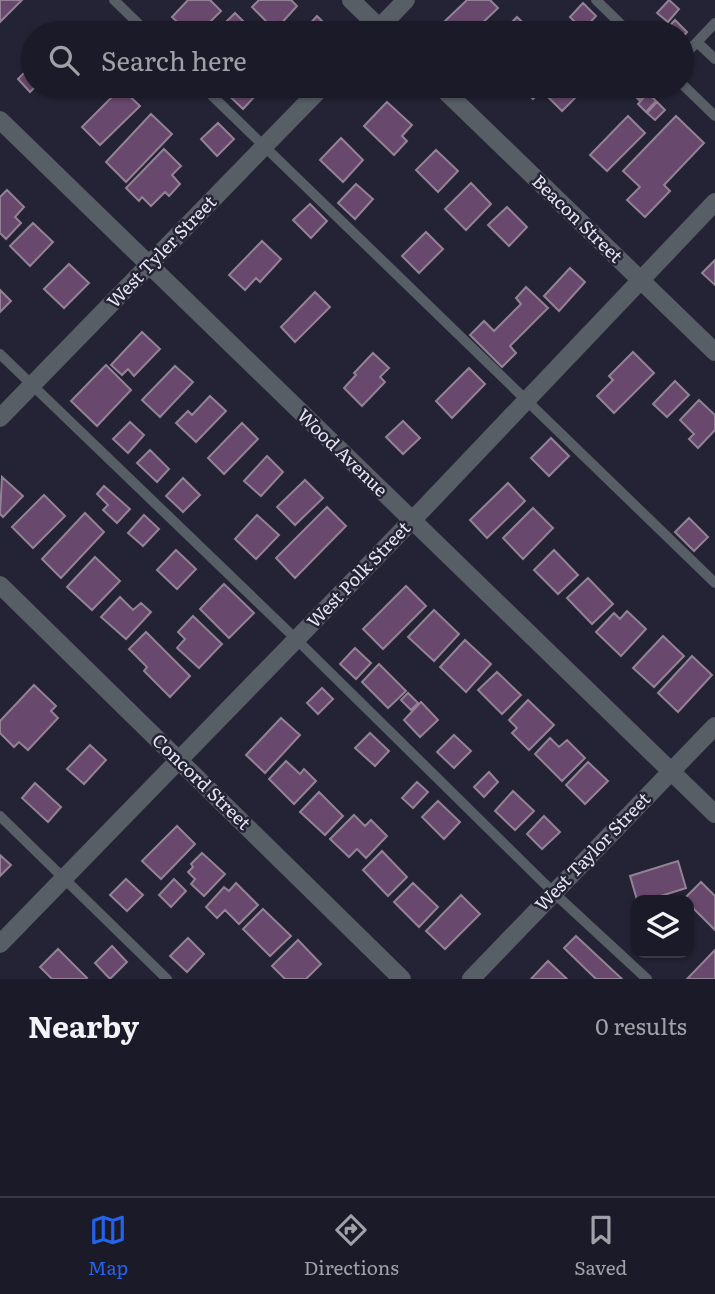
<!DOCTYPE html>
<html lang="en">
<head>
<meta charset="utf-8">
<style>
	:root { --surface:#1b1a28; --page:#242330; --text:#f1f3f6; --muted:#a0a1a8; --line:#393845; --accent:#2563eb }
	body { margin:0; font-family:Literata,serif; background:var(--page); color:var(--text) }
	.controls { position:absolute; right:21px; bottom:21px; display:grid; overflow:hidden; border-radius:14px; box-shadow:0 2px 5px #0004 }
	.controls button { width:63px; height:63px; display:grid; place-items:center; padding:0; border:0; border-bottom:2px solid var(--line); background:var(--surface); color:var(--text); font:35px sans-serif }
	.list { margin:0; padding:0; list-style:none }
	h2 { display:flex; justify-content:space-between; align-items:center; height:91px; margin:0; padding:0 28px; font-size:30px }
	h2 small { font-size:23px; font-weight:400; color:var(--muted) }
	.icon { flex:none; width:38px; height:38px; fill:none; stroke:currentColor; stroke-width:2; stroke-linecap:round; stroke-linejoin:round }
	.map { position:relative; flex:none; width:715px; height:979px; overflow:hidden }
	.search { position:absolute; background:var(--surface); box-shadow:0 2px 5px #0004; left:21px; right:21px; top:21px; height:77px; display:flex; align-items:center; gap:18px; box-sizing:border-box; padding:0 24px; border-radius:38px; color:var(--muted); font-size:26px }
	.sheet { height:217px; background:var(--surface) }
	nav { display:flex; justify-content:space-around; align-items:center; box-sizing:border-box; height:98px; border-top:2px solid var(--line); background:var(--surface); font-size:19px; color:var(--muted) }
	nav a { display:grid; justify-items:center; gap:4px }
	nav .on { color:var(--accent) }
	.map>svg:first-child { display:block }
	.building { fill:#69486d; stroke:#928294; stroke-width:2 }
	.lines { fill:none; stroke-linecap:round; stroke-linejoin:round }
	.lane { stroke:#575e66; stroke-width:10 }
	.street { stroke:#575e66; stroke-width:18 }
	.labels { text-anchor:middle; stroke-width:5; stroke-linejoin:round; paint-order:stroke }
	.street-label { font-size:18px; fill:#e5e5f1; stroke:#242335 }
</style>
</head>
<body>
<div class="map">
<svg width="715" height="979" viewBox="0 0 715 979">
	<rect width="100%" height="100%" fill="#242335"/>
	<!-- building -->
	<path class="building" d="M0,0H22L0,22Z
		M188,0H210L221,11L199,33H189L172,17Z
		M259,0H291L297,6L278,27L273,22L270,25L252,7Z
		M467,0H490L498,8L473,32L465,24L457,32L445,21Z
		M669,0L679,9L668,22L657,13Z
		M583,3L596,16L583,30L570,17Z
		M235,13L250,28L244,33H223L219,29Z
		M317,16L334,33H293L302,24L306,28Z
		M517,17L534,33H501Z
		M675,20L687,32L682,38V33H663Z
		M33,64V86H36L30,92L18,79Z
		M219,86H256L252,90L257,94L243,109Z
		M519,86H546L533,99Z
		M553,86H587L562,111L545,94Z
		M615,86H635L625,96Z
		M640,86L647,92L639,100L632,93Z
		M121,88L140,106L100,145L82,127Z
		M648,93L656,101L646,112L638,104Z
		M387,102L412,125L402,136L407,141L394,155L364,126Z
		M657,102L665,110L655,120L647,113Z
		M151,114L172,134L126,182L106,162Z
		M628,116L645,133L607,171L590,155Z
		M676,116L704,143L664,185L670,191L645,217L627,200L640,187L623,171Z
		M218,123L234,139L217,156L201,139Z
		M341,138L363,160L343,182L320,160Z
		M164,149L181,166L172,175L180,184L169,196L165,192L151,206L142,197L139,201L126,188Z
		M436,150L458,171L438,192L416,170Z
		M471,183L491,204L466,230L445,209Z
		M356,184L373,199L355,219L338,203Z
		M7,190L24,207L15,217L21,223L6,239L0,233V197Z
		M310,204L327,221L311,238L293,220Z
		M507,207L527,227L509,246L488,225Z
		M33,223L53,242L30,266L10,246Z
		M426,232L443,249L419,273L402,256Z
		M262,241L281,259L260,282L256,278L245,290L229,275Z
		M715,260V285L702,273Z
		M69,264L89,283L64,308L44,289Z
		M570,268L585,282L559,311L544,296Z
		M526,287L548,308L510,346L516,353L502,367L470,335L484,321L494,331L521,304L516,298Z
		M0,290L11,301L0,312Z
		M315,292L330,307L295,342L281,327Z
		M142,332L160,349L134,376L128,369L122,375L111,365Z
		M633,352L654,373L614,413L597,396L613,380L609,376Z
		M373,353L389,368L380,377L385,382L362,406L344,388L356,375L354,373Z
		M106,365L131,390L97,426L71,401Z
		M175,366L193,382L160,417L142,400Z
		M469,368L485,384L452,418L436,401Z
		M675,381L689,395L667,417L653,404Z
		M210,396L226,411L196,442L176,423L188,411L192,415Z
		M699,400L715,415V430L698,448L689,439L694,434L680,420Z
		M403,421L420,438L403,454L386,437Z
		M130,422L144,435L128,453L113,439Z
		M242,423L258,439L224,474L208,458Z
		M551,438L569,456L549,476L531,458Z
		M150,450L169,469L157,482L137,463Z
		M267,456L283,472L261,496L244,481Z
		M2,477L23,496L3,517L0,514Z
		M183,478L200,495L183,512L166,496Z
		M305,480L323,498L295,525L277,507Z
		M508,483L525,501L487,538L470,520Z
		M104,486L130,509L117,523L103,510L108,505L97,494Z
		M44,495L65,516L33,548L12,527Z
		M327,507L346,526L295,578L276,558Z
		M533,508L553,528L523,559L503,538Z
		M85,513L104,532L61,578L42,559Z
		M144,515L159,529L143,546L128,533Z
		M257,515L279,535L256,559L235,539Z
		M689,518L708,537L694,551L675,532Z
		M176,550L196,569L177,589L157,570Z
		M554,550L578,575L558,594L534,570Z
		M95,557L120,581L92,610L67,587Z
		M588,578L613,604L592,624L567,598Z
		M224,584L254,613L229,638L200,609Z
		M406,586L426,606L383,649L363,629Z
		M120,597L133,610L141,603L151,612L126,639L101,617Z
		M434,610L459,634L434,661L408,637Z
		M627,611L646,629L621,656L596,632L614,613L620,619Z
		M193,616L222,644L199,668L177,648L185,639L178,632Z
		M146,632L190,676L170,697L144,671L147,667L129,649Z
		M663,636L684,656L654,687L633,668Z
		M465,640L491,664L466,692L440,667Z
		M355,648L371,663L356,679L340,664Z
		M692,656L712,675L678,712L658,693Z
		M379,664L406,691L388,708L362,682Z
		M497,672L521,695L502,714L478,690Z
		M34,685L56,706L51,711L58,718L28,750L19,742L14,747L0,733V721Z
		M322,688L333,699L318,714L307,703Z
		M408,693L418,703L411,710L401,700Z
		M528,700L554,725L529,750L512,733L517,728L509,720Z
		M421,702L438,720L420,737L404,720Z
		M281,718L300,735L265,773L246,755Z
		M370,733L389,751L375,766L355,748Z
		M454,735L471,751L454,768L437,752Z
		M550,738L559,747L567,740L585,758L562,781L535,754Z
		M90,745L106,760L84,784L67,769Z
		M286,761L300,774L304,769L316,781L294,804L269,779Z
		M588,762L608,781L585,804L566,785Z
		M489,772L498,782L484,797L474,787Z
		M417,782L428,792L413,808L402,798Z
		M35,783L61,807L48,822L22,798Z
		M513,791L534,811L515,830L495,811Z
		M319,792L343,816L325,835L300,812Z
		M438,801L460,822L444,839L422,817Z
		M354,815L365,826L371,820L387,836L366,858L357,849L349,857L330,839Z
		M544,816L560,832L542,849L527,834Z
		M177,826L195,844L161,879L142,861Z
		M382,851L407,877L388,896L363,870Z
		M202,853L225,874L204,896L191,884L195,879L188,872L193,867L191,864Z
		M0,855L11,865L0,876Z
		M678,861L686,888L648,900H637L630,876Z
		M126,879L143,895L127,911L110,895Z
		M174,879L186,891L171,907L159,895Z
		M701,882L715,896V930L689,904V900L684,899Z
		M236,883L258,905L239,924L225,910L217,918L206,907L224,887L229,891Z
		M413,883L438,907L419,927L394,902Z
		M461,895L480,914L445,949L426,931Z
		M263,909L291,936L270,956L243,929Z
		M576,936L622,979H596L564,948Z
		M188,938L204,954L187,972L170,956Z
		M298,940L321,964L306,979H285L272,966Z
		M112,946L127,962L110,979L95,963Z
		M58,949L87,978L86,979H52L40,967Z
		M715,950V979H687Z
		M548,961L567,979H531Z"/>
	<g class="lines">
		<!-- lane -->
		<path class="lane" d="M114,0L148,33
			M596,0L630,33
			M715,23L697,42L715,59
			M682,57L697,42
			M682,84L715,116
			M202,86L715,583
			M0,354L297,640L554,893L647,979
			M0,816L167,979"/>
		<!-- street -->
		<path class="street" d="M351,0L385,33
			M374,33L406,0
			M440,86L715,352
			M0,120L715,814
			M0,418L323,86
			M0,585L402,979
			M0,944L425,507L715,202
			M471,979L715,726"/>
	</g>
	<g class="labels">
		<!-- street labels -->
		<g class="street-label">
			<text transform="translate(577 219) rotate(44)" y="6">Beacon Street</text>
			<text transform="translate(162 252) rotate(-46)" y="6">West Tyler Street</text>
			<text transform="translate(342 453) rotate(44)" y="6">Wood Avenue</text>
			<text transform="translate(359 575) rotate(-46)" y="6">West Polk Street</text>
			<text transform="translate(201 782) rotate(44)" y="6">Concord Street</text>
			<text transform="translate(593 852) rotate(-46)" y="6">West Taylor Street</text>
		</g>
	</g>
</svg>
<div class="controls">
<button><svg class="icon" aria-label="layers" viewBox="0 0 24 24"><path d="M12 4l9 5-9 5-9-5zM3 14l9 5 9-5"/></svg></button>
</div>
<div class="search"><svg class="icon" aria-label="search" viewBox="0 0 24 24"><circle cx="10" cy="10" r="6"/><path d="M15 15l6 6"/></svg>Search here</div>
</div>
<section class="sheet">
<h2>Nearby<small>0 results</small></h2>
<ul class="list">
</ul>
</section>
<nav>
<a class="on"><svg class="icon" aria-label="map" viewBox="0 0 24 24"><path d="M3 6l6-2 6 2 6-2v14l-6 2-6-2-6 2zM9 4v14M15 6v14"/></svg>Map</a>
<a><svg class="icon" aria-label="directions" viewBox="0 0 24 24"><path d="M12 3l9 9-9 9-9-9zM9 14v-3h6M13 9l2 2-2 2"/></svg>Directions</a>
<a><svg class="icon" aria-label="saved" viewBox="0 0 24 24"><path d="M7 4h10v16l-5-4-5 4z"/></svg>Saved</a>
</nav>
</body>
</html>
